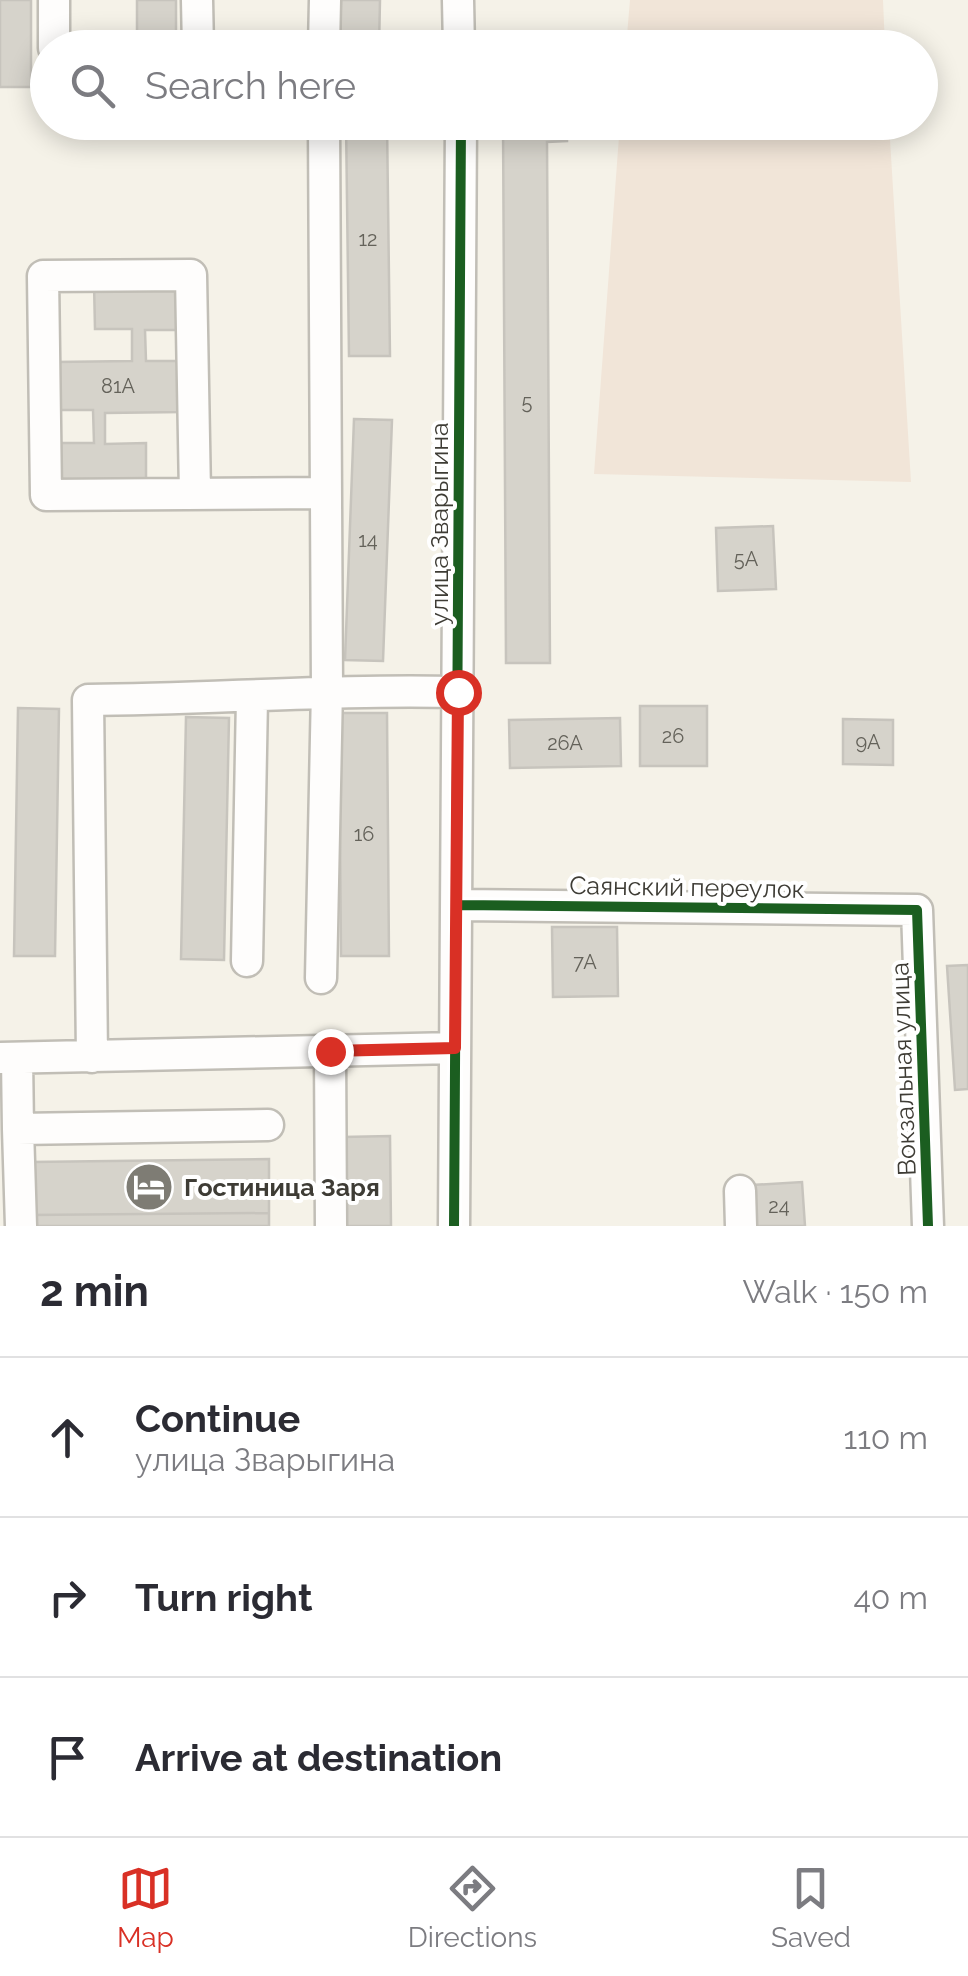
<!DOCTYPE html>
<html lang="en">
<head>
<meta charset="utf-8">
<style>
	:root { --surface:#fff; --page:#f7f7f7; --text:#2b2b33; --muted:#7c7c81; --line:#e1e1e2; --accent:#d93025 }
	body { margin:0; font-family:Raleway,sans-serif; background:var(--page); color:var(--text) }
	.stop { position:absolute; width:30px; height:30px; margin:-22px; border:8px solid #d93025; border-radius:50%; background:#fff }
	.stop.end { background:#d93025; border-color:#fff; box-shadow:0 2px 10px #0008 }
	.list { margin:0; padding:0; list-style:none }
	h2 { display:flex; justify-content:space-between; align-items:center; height:130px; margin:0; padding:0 40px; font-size:42px }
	h2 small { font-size:32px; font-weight:400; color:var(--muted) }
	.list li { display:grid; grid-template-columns:65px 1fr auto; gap:30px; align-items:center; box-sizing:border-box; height:160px; padding:0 40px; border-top:2px solid var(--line) }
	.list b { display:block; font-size:38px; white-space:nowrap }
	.list p { margin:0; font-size:32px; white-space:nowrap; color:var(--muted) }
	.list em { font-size:32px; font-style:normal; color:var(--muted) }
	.icon { flex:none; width:55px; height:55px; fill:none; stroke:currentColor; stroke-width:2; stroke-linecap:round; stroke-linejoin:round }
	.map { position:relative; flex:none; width:968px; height:1226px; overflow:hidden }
	.search { position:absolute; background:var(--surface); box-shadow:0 5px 25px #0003; left:30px; right:30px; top:30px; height:110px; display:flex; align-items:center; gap:25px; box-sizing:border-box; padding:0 35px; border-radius:55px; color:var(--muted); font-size:38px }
	.sheet { height:610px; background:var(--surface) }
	nav { display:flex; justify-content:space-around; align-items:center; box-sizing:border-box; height:140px; border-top:2px solid var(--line); background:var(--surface); font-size:28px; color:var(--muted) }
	nav a { display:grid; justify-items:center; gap:5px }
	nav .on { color:var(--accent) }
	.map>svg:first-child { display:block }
	.industrial { fill:#f1e5d8 }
	.building { fill:#d6d3cb; stroke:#c7c4bd; stroke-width:2.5 }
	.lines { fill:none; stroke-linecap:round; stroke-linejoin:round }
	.minor-casing { stroke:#c1beb6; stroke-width:35 }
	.minor { stroke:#fefdfc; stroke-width:30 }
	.cycleway-casing { stroke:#fff; stroke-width:16 }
	.cycleway { stroke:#1b5e20; stroke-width:10 }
	.route { stroke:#d93025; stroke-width:12 }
	.labels { text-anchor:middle; stroke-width:8; stroke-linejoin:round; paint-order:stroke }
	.number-label { font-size:20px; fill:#64625a }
	.street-label { font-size:25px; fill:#3e3c35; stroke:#fff }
	.poi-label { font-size:25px; font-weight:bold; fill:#3e3c35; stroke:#fff; text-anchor:start }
</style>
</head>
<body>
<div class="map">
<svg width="968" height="1226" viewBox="0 0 968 1226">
	<rect width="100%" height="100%" fill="#f5f2e8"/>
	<!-- industrial -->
	<path class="industrial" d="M630,0H883L885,47H626Z
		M620,123H889L911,482L594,474Z"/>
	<!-- building -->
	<path class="building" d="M0,0H31V87H0Z
		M137,0H176V48H137Z
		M341,0H380L379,48H340Z
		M346,122H387L390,356H349Z
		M503,122H567V141L547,142L550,663H506Z
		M94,283H183L184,330H145L146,361H181L182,412L105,413V444L146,443V490L51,491L50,443H94L93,410H55V362L132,361V329H95Z
		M354,419L392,420L383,661L345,660Z
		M773,526L776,589L718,591L716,528Z
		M640,706H707V766H640Z
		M18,708L59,709L55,956H14Z
		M339,713H387L389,956H341Z
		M186,717L229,718L224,960L181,959Z
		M620,718L621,766L510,768L509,720Z
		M843,719L893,720V765L843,764Z
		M552,927H617L618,996L553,997Z
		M968,965V1089L955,1090L947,966Z
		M390,1136L391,1226H344L343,1137Z
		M269,1159V1213L30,1215V1162Z
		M802,1182L805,1226H755L752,1185Z
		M269,1213V1226H30V1215Z"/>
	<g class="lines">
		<!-- minor casing -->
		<g class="minor-casing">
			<path id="minor" d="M54,0V48
				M197,0L198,48
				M458,0L459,48
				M324,48L325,0
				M195,494L191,275L43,276L46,495C138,494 231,493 324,493
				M457,905L917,910L928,1226
				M247,961L252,698
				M321,978L327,689L324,122
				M330,1051L331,1226
				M92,1057L88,700C212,699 334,689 458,692
				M0,1058L455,1048
				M17,1058L18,1129L268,1125
				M18,1129L21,1226
				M740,1191L741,1226
				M454,1226L461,122"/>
		</g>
		<!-- minor -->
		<use href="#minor" class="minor"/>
		<!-- cycleway casing -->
		<g class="cycleway-casing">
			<path id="cycleway" d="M457,905L917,910L928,1226
				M454,1226L461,122"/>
		</g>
		<!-- cycleway -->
		<use href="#cycleway" class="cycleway"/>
	</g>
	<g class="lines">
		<!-- route -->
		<path class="route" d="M330,1051L455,1048L458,692"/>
	</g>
	<!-- icons -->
	<defs>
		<g id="hotel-disc" transform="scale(2.5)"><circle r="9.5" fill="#7e7c74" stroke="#fff"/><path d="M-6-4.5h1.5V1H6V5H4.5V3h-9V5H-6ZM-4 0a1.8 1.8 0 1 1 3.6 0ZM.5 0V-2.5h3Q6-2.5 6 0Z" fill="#fff"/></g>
	</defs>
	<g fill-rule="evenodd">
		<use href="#hotel-disc" x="149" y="1187"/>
	</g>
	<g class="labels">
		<!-- number labels -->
		<g class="number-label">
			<text x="368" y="246">12</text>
			<text x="118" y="393">81А</text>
			<text x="527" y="409">5</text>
			<text x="368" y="547">14</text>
			<text x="746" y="566">5А</text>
			<text x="673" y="743">26</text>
			<text x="868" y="749">9А</text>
			<text x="565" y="750">26А</text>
			<text x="364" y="841">16</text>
			<text x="585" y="969">7А</text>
			<text x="779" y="1213">24</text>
		</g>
		<!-- street labels -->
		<g class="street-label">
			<text transform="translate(439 524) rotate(-90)" y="9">улица Зварыгина</text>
			<text transform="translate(687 887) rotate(1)" y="9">Саянский переулок</text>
			<text transform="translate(903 1069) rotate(-92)" y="9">Вокзальная улица</text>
		</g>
		<!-- poi labels -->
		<g class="poi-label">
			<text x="184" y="1196">Гостиница Заря</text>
		</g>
	</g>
</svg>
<div class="stop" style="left:458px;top:692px"></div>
<div class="stop end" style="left:330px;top:1051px"></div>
<div class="search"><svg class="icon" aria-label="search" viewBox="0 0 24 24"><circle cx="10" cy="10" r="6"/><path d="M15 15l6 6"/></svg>Search here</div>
</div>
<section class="sheet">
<h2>2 min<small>Walk · 150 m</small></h2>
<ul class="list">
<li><svg class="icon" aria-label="ahead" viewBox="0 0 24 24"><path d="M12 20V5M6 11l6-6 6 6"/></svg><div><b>Continue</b><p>улица Зварыгина</p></div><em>110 m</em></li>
<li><svg class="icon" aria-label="right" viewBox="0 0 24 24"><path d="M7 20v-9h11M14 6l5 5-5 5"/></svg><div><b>Turn right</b></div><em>40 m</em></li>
<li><svg class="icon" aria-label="arrive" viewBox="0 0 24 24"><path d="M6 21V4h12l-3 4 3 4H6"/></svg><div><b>Arrive at destination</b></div></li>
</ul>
</section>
<nav>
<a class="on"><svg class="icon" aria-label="map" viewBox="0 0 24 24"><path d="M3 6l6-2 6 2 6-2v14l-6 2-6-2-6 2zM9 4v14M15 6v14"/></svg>Map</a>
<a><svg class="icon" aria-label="directions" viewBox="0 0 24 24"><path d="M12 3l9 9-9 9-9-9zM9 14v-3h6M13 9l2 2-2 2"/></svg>Directions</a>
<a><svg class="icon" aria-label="saved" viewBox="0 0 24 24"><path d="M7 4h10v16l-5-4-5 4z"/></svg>Saved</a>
</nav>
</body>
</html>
